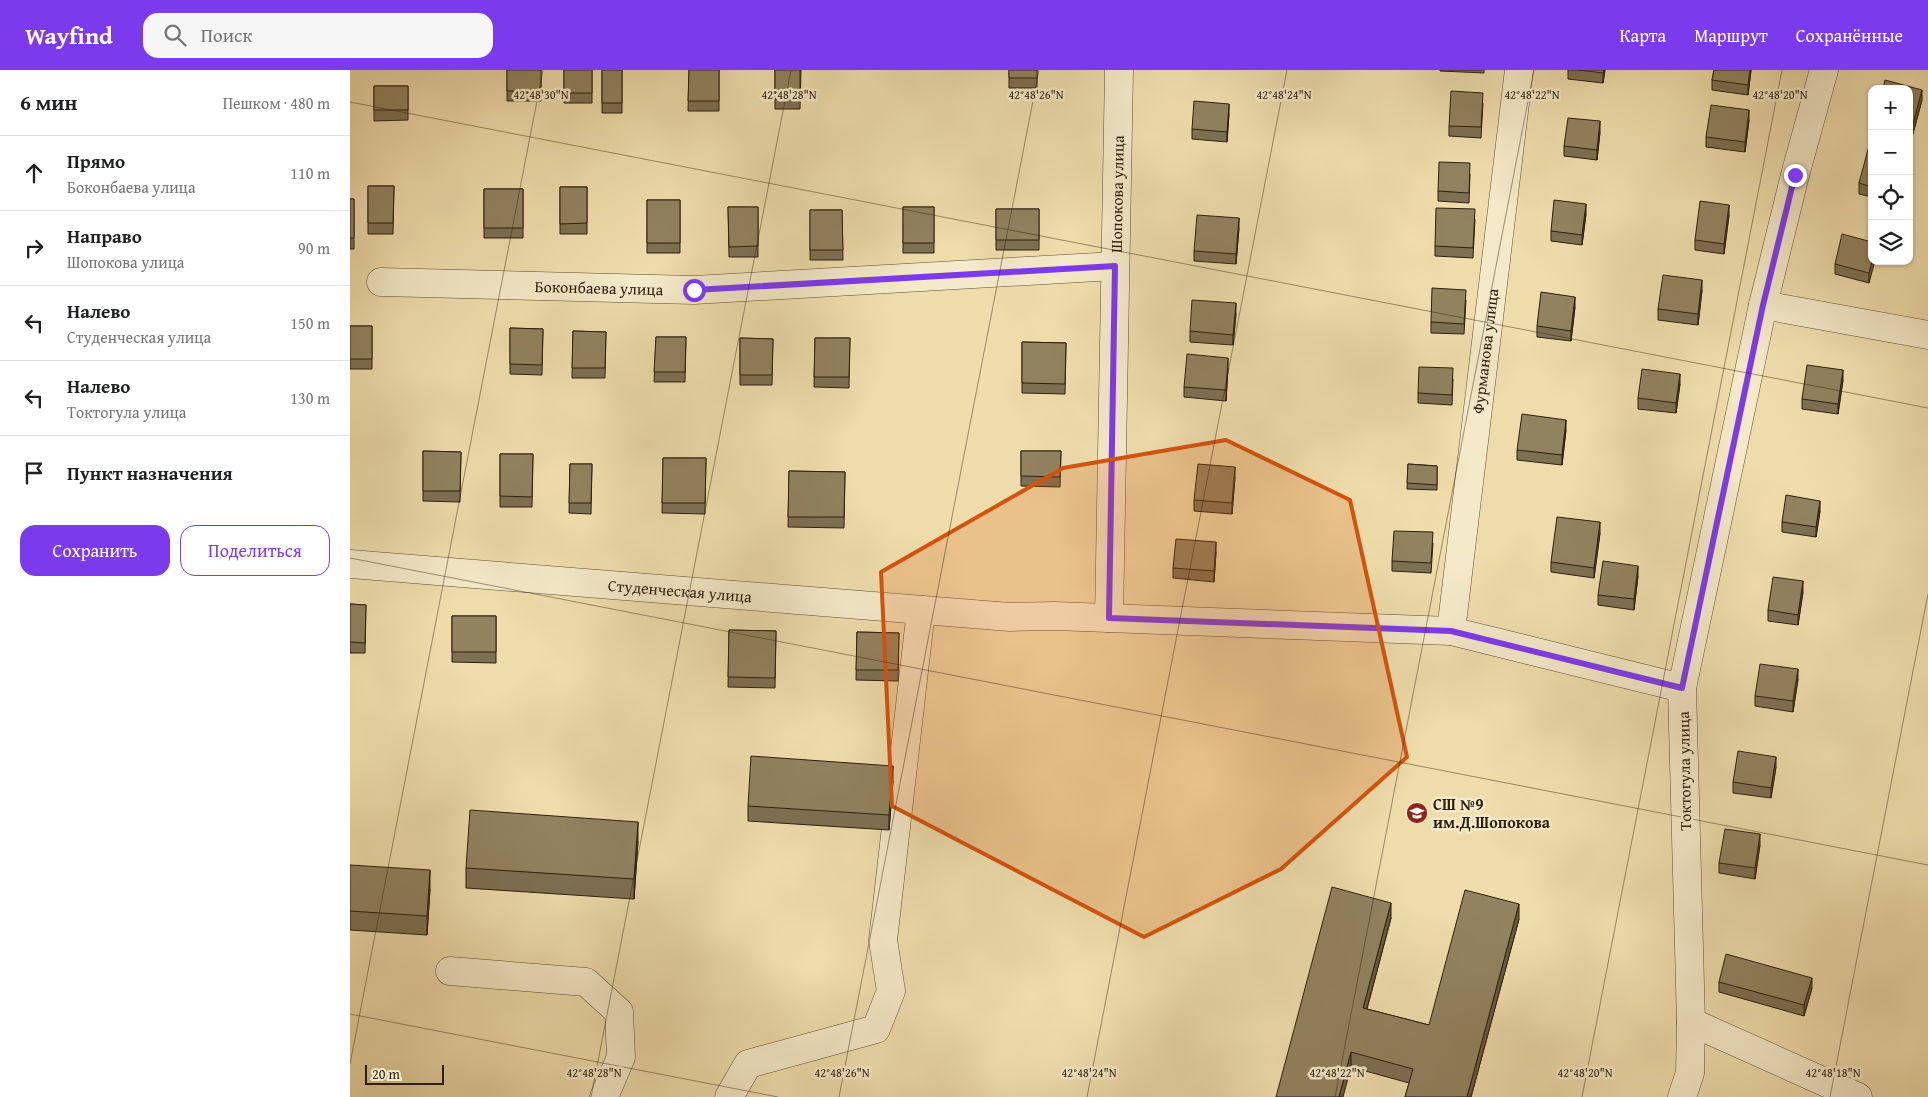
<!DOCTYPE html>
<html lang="ru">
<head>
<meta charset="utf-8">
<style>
	:root { --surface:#fff; --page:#f6f6f6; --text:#202124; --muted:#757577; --line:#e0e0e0; --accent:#7c3aed }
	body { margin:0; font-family:"Gentium Book Plus",serif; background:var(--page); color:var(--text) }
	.controls { position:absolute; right:15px; top:15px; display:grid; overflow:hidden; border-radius:10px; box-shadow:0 1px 4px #0004 }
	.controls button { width:45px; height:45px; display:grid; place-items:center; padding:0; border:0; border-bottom:1px solid var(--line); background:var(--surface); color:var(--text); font:25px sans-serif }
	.scale { position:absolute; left:15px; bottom:12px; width:79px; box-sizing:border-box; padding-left:5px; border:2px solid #2d1f0e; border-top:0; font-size:14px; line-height:18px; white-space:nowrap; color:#2d1f0e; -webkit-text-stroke:4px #f4e9c8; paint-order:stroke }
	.stop { position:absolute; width:15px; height:15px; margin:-11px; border:4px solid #7c3aed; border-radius:50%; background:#fff }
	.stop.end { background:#7c3aed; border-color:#fff; box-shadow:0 1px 5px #0008 }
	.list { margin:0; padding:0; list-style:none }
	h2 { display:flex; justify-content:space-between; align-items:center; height:65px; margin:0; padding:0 20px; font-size:21px }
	h2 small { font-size:16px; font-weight:400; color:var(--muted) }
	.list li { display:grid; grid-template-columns:32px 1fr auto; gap:15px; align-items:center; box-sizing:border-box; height:75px; padding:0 20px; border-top:1px solid var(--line) }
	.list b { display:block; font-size:19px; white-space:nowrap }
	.list p { margin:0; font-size:16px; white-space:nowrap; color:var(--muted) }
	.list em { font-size:16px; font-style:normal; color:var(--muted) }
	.actions { display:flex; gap:10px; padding:15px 20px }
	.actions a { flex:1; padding:11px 0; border:1px solid var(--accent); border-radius:15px; text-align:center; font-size:18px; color:var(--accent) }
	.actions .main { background:var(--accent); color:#fff }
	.icon { flex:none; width:28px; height:28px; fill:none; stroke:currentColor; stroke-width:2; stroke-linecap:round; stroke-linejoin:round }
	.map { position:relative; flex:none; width:1578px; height:1027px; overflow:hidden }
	header { display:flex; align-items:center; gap:30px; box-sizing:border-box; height:70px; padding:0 25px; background:var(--accent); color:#fff }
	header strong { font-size:24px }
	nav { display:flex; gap:28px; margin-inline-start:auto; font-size:18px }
	.search { width:350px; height:45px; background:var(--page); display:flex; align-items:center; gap:12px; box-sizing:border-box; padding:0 18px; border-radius:15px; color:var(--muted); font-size:19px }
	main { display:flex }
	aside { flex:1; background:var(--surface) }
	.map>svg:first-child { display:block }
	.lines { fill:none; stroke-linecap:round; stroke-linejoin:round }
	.minor-casing { stroke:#5d4e35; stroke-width:29 }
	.minor { stroke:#f4e9c8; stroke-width:28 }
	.wall { fill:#7d7053; stroke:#2d1f0e }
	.shaded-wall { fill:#665b43; stroke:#2d1f0e }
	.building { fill:#918260; stroke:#2d1f0e }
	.route { stroke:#7c3aed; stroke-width:6 }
	.marked { fill:#d5530c; fill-opacity:0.2; stroke:#d5530c; stroke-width:4; stroke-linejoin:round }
	.ticks { fill:none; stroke:#2d1f0e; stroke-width:1; stroke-opacity:0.45 }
	.labels { text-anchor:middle; stroke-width:5; stroke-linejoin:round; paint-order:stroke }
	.street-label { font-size:16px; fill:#2d1f0e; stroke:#f4e9c8 }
	.poi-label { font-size:16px; font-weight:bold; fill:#2d1f0e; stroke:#f4e9c8; text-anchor:start }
	.ticks-label { font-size:12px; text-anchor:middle; fill:#2d1f0e; stroke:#f4e9c8; stroke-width:5; stroke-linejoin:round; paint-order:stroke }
</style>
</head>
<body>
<header>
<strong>Wayfind</strong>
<div class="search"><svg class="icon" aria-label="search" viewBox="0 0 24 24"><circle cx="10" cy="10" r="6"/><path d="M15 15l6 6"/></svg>Поиск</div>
<nav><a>Карта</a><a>Маршрут</a><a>Сохранённые</a></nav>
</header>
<main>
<aside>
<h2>6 мин<small>Пешком · 480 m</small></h2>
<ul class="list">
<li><svg class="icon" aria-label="ahead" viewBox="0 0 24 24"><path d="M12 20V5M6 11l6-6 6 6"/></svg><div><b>Прямо</b><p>Боконбаева улица</p></div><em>110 m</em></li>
<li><svg class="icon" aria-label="right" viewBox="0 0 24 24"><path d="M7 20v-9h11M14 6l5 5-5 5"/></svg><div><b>Направо</b><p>Шопокова улица</p></div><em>90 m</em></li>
<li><svg class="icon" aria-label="left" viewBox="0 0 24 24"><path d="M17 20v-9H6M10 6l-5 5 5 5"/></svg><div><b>Налево</b><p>Студенческая улица</p></div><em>150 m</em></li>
<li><svg class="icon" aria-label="left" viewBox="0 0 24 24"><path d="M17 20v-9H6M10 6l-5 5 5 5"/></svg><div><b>Налево</b><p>Токтогула улица</p></div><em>130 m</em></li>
<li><svg class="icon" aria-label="arrive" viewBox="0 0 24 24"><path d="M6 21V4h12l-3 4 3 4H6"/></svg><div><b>Пункт назначения</b></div></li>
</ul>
<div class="actions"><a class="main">Сохранить</a><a>Поделиться</a></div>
</aside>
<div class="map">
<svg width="1578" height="1027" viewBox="0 0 1578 1027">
	<rect width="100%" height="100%" fill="#eeddab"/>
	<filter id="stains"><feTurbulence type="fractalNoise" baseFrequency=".004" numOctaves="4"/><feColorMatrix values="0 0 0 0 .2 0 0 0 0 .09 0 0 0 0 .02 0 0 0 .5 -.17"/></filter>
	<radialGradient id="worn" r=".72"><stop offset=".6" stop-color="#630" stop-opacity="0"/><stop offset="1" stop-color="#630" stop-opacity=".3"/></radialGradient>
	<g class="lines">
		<!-- minor casing -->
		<g class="minor-casing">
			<g id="minor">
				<path id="s1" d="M31,212L344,220L765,196"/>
				<path d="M1413,235L1578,265"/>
				<path id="s2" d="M0,494L660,547L705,546L1101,561L1332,618"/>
				<path id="s3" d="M759,548L769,0"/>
				<path id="s4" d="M1101,561L1169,0"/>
				<path d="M100,901L236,912L269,942L271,987L254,1027"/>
				<path d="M1341,952L1508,1027"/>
				<path d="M379,1027L398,994L526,959L541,921L533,870L571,540"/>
				<path d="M1332,1027L1340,1003L1341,952L1332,618L1413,235L1445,105L1474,0"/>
			</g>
		</g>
		<!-- minor -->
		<use href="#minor" class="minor"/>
	</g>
	<!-- wall -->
	<path class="wall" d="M157,0H191V31H157Z
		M214,0H242V33H214Z
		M252,0H272V43H252Z
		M339,0H369V41H338Z
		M425,0H451L450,39H425Z
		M659,0H687V18H659Z
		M1090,0H1134V3L1090,1Z
		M1218,0H1255L1253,13L1218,9Z
		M1364,0H1401L1398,25L1362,20V10Z
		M24,16H58V50L24,51Z
		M1559,19L1572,30L1562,67H1559Z
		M1133,33L1131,68L1099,66V56Z
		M879,44L877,72L842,69V59Z
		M1399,50L1395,82L1356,77V67Z
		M1250,62L1247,90L1214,86V76Z
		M1522,77V127L1509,124V113Z
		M1120,104L1119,133L1088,131V121Z
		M18,116H44L43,164H18Z
		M210,117H237V164H210Z
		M134,119H173V168H134Z
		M0,129H4V179H0Z
		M297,130H330V183H297Z
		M378,137H408V187H379Z
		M553,137H584V183H553Z
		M646,139H689V180H646Z
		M460,140H492L493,190H460Z
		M1236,144L1232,175L1201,171V161Z
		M1379,145L1374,184L1345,180V170Z
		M1125,149L1123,188L1085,186V176Z
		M889,158L886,194L844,191V181Z
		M1522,172L1519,213L1485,204V194Z
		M1352,220L1348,255L1308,250V239Z
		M1116,230L1114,264L1081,263V252Z
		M1225,237L1221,271L1187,267V256Z
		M886,244L883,275L840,272V261Z
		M0,256H22V299H0Z
		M160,258L193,259L192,305L160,304Z
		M223,261L256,262L255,308H222Z
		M306,267H336L335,312H304Z
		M390,268L423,269L422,315H390Z
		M465,268H500L499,318L464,317Z
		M672,272L716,273L715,324L672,323Z
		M878,298L876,331L834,327V317Z
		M1103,309L1102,335L1068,333V323Z
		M1493,310L1488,344L1452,339V329Z
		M1330,314L1326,343L1288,339V328Z
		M1216,360L1212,395L1167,390V380Z
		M73,381L111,382L110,432L73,431Z
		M671,381H711L710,417L671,416Z
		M150,384H183L182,437H150Z
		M313,388H356L355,444L312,443Z
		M220,394H242L241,444L219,443Z
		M1058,394L1087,396V420L1057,419Z
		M439,401L495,402L494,458L438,457Z
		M885,407L882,444L844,441V430Z
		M1470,441L1466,467L1432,462V452Z
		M1250,463L1244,508L1201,502V492Z
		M1083,473L1081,503L1042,501V491Z
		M866,482L864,512L823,508V498Z
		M1288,506L1284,540L1248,535V525Z
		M1453,522L1448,555L1418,551V540Z
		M0,534L16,535L15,583H0Z
		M102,546H146V593L102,592Z
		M379,560L426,561L425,618L378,617Z
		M507,562L549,563L548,611L506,610Z
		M1448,609L1443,642L1405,636V626Z
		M1426,697L1421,728L1383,723V712Z
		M543,711L539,760L398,751V736Z
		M288,771L284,829L116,818V798Z
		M1410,775L1405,809L1369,803V793Z
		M0,795L80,819L77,865L0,860Z
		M1041,848L1017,939L1079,955L1169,849L1121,1027H1055L1059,1013L1001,997L926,1027Z
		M1369,912L1462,918L1454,946L1369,922Z"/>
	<!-- shaded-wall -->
	<path class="shaded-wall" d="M1254,0H1255L1253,13V3Z
		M1400,0H1401L1398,25V15Z
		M1572,20V30L1562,67V57Z
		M879,34V44L877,72V62Z
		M1399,40V50L1395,82V72Z
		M1250,51V62L1247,90V80Z
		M1236,134V144L1232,175V165Z
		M1379,135V145L1374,184V174Z
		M889,148V158L886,194V184Z
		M1522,191H1525L1519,213V203Z
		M1352,210V220L1348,255V244Z
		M1225,227V237L1221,271V261Z
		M886,233V244L883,275V265Z
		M878,288V298L876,331V320Z
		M1493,300V310L1488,344V334Z
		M1330,304V314L1326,343V333Z
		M1216,350V360L1212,395V385Z
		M885,397V407L882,444V433Z
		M1470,431V441L1466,467V457Z
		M1250,452V463L1244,508V498Z
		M866,472V482L864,512V501Z
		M1288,496V506L1284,540V529Z
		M1453,511V522L1448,555V545Z
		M1448,599V609L1443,642V631Z
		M1426,687V697L1421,728V718Z
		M543,696V711L539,760V745Z
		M288,752V771L284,829V809Z
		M1410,764V775L1405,809V798Z
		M80,800V819L77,865V846Z
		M1041,833V848L1013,953V938Z
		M1169,834V849L1121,1027H1117Z
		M1462,908V918L1454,946V935Z
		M1001,982V997L993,1027H989Z"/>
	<!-- building -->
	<path class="building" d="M157,0H191V21H157Z
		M214,0H242V23H214Z
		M252,0H272V33H252Z
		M339,0H369V31H338Z
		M425,0H450V29H425Z
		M659,0H687V8H659Z
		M1229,0H1254L1253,3Z
		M1364,0H1400L1398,15L1362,10Z
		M1535,10L1572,20L1562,57L1559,56V19H1533Z
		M24,16H58V40H24Z
		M1101,21L1133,23L1131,57L1099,56Z
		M844,31L879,34L877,62L842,59Z
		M1361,35L1399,40L1395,72L1356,67Z
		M1218,48L1250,51L1247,80L1214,76Z
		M1519,76L1522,77V117L1509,113Z
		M1089,92L1120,93L1119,123L1088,121Z
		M18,116H44L43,153H18Z
		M210,117H237V153L210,154Z
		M134,119H173V158H134Z
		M0,129H4V168H0Z
		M297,130H330V173H297Z
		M1204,130L1236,134L1232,165L1201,161Z
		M1350,131L1379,135L1374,174L1345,170Z
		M378,137H408V176L379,177Z
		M553,137H584V173H553Z
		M1086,138L1125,139L1123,178L1085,176Z
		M646,139H689V170H646Z
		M460,140H492L493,180H460Z
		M847,145L889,148L886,184L844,181Z
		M1492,164L1522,172V191L1519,203L1485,194Z
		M1313,205L1352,210L1348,244L1308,239Z
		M1082,218L1116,220L1114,254L1081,252Z
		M1191,222L1225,227L1221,261L1187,256Z
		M842,230L886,233L883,265L840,261Z
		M0,256H22V289H0Z
		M160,258L193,259L192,295L160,294Z
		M223,261L256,262L255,298H222Z
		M306,267H336L335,302H304Z
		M390,268L423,269L422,305H390Z
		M465,268H500L499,307H464Z
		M672,272L716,273L715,314L672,313Z
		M837,284L878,288L876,320L834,317Z
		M1457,295L1493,300L1488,334L1452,329Z
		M1069,297L1103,298L1102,325L1068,323Z
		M1292,299L1330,304L1326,333L1288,328Z
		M1172,344L1216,350L1212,385L1167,380Z
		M73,381L111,382L110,421H73Z
		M671,381H711L710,407L671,406Z
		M150,384H183L182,427L150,426Z
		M313,388H356L355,433H312Z
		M220,394H242L241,433H219Z
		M848,394L885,397L882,433L844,430Z
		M1058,394L1087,396V415L1057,413Z
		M439,401L495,402L494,447H438Z
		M1436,425L1470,431L1466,457L1432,452Z
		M1207,447L1250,452L1244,498L1201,492Z
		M1044,461L1083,462L1081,493L1042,491Z
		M826,469L866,472L864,501L823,498Z
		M1253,491L1288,496L1284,529L1248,525Z
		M1423,507L1453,511L1448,545L1418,540Z
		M0,534L16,535L15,573L0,572Z
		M102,546H146V582H102Z
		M379,560L426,561L425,608L378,607Z
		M507,562L549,563L548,600H506Z
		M1410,594L1448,599L1443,631L1405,626Z
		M1388,681L1426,687L1421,718L1383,712Z
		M401,686L543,696L539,745L398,736Z
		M120,740L288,752L284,809L116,798Z
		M1375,759L1410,764L1405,798L1369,793Z
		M0,795L80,800L77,846L0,841Z
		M982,817L1041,833L1013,938L1079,955L1115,820L1169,834L1117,1027H1055L1063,999L1001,982L989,1027H926Z
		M1376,884L1462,908L1454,935L1369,912Z"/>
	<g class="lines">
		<!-- route -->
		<path class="route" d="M344,220L765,196L759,548L1101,561L1332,618L1413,235L1445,105"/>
	</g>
	<!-- marked area -->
	<path class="marked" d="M876,370L1000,430L1057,687L931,799L794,867L542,736L531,502L713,398Z"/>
	<!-- ticks -->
	<path class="ticks" d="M0,32L1578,338M0,488L1578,795M0,944L428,1027M0,994L193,0M241,1027L441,0M489,1027L689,0M737,1027L937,0M985,1027L1184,0M1232,1027L1432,0M1480,1027L1578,524"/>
	<!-- icons -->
	<defs>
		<g id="school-disc" transform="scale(1.125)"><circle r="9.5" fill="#8f2418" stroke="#f4e9c8"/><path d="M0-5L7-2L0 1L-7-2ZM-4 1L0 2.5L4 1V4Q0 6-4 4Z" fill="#fff"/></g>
	</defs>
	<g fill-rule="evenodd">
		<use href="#school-disc" x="1067" y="743"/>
	</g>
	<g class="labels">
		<!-- street labels -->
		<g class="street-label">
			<text dy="6" stroke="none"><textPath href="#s3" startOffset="424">Шопокова улица</textPath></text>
			<text dy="6" stroke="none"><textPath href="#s1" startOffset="218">Боконбаева улица</textPath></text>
			<text dy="6" stroke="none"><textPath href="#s4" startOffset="282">Фурманова улица</textPath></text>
			<text dy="6" stroke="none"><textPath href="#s2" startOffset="331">Студенческая улица</textPath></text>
			<text transform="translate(1334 701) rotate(-91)" y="6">Токтогула улица</text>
		</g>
		<!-- poi labels -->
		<g class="poi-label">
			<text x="1083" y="740">СШ №9<tspan x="1083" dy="18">им.Д.Шопокова</tspan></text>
		</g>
	</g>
	<g class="ticks-label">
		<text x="191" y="29">42°48'30"N</text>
		<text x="439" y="29">42°48'28"N</text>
		<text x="686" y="29">42°48'26"N</text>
		<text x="934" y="29">42°48'24"N</text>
		<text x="1182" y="29">42°48'22"N</text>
		<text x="1430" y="29">42°48'20"N</text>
		<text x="244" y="1007">42°48'28"N</text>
		<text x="492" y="1007">42°48'26"N</text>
		<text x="739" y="1007">42°48'24"N</text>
		<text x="987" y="1007">42°48'22"N</text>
		<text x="1235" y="1007">42°48'20"N</text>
		<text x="1483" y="1007">42°48'18"N</text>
	</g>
	<rect width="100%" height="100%" filter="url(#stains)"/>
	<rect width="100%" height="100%" fill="url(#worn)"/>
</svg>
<div class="controls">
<button>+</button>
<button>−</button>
<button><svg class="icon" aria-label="locate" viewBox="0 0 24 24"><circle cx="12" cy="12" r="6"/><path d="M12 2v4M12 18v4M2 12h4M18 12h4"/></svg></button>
<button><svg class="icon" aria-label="layers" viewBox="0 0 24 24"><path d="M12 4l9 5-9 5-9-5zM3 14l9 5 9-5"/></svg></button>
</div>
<div class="scale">20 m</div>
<div class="stop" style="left:344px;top:220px"></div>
<div class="stop end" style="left:1445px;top:105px"></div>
</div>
</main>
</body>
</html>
